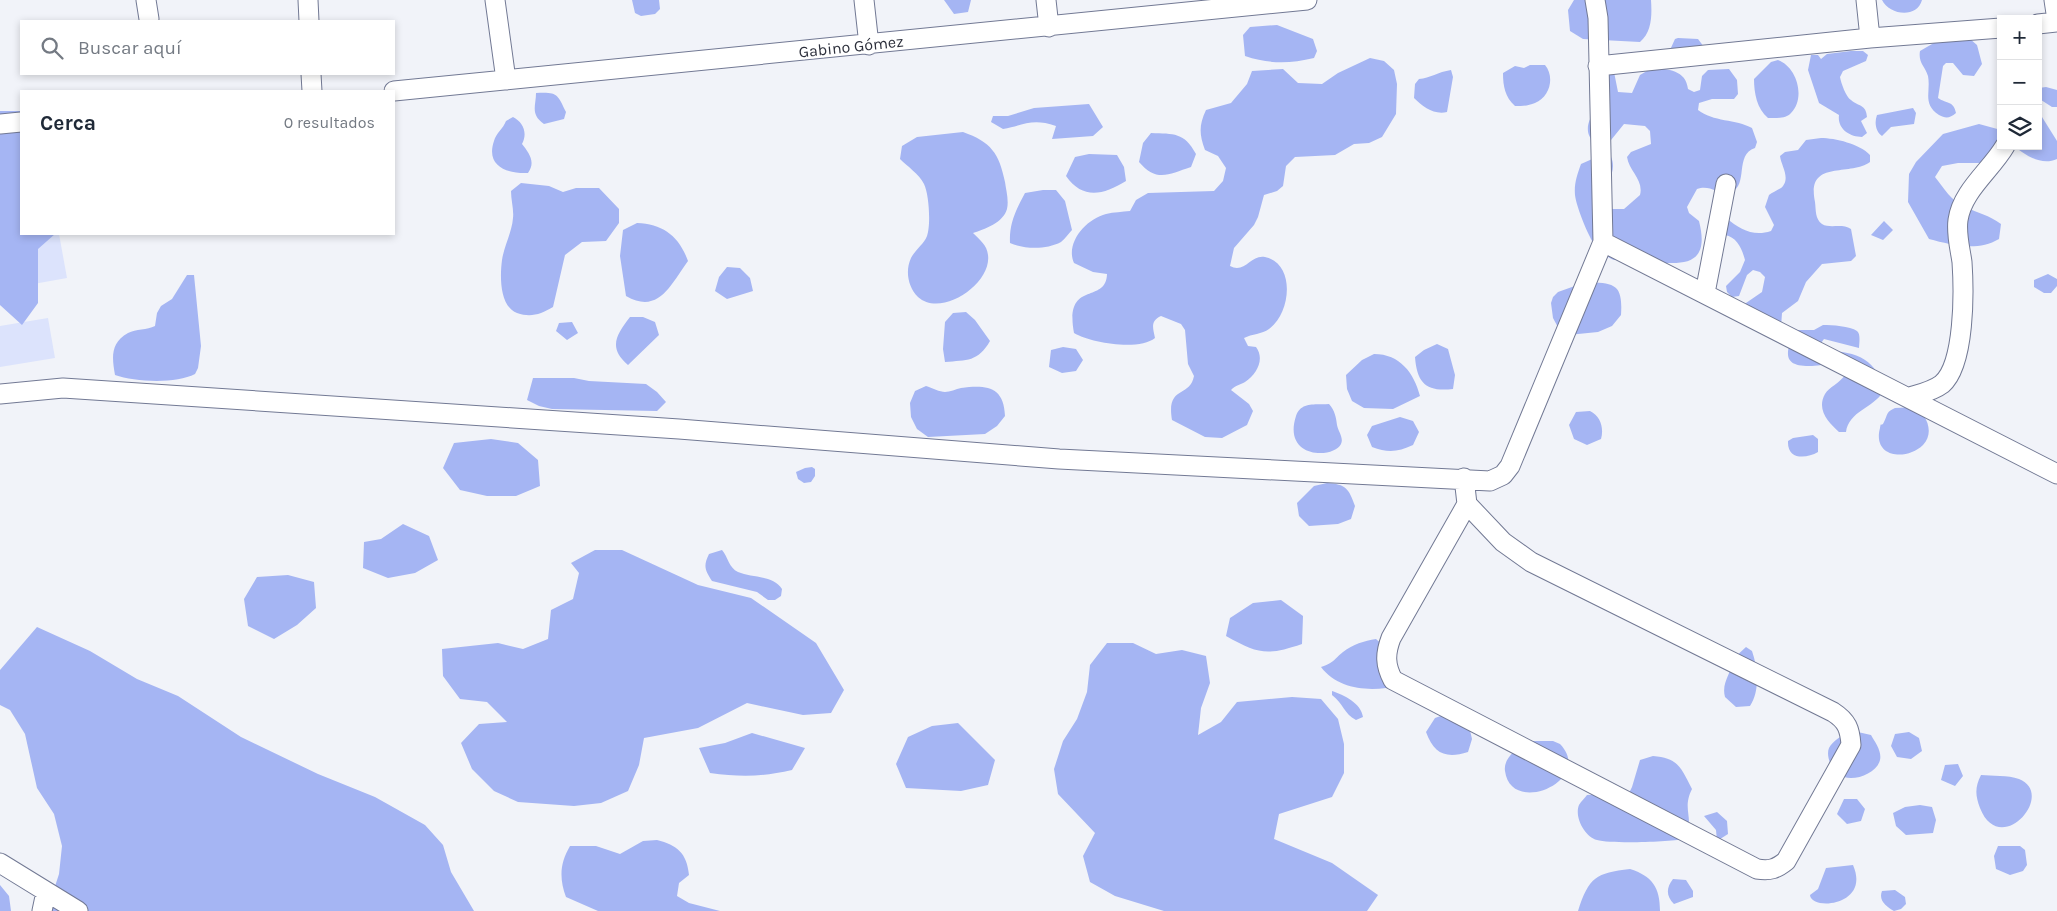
<!DOCTYPE html>
<html lang="es">
<head>
<meta charset="utf-8">
<style>
	:root { --surface:#fff; --page:#f6f6f7; --text:#1f2937; --muted:#747a83; --line:#e0e1e3 }
	body { margin:0; font-family:Karla,sans-serif; background:var(--page); color:var(--text) }
	.controls { position:absolute; right:15px; top:15px; display:grid; overflow:hidden; border-radius:0px; box-shadow:0 2px 8px #0003 }
	.controls button { width:45px; height:45px; display:grid; place-items:center; padding:0; border:0; border-bottom:1px solid var(--line); background:var(--surface); color:var(--text); font:25px sans-serif }
	.list { margin:0; padding:0; list-style:none }
	h2 { display:flex; justify-content:space-between; align-items:center; height:65px; margin:0; padding:0 20px; font-size:21px }
	h2 small { font-size:16px; font-weight:400; color:var(--muted) }
	.icon { flex:none; width:28px; height:28px; fill:none; stroke:currentColor; stroke-width:2; stroke-linecap:round; stroke-linejoin:round }
	.map { position:relative; flex:none; width:2057px; height:911px; overflow:hidden }
	.search { position:absolute; background:var(--surface); box-shadow:0 2px 8px #0003; left:20px; top:20px; width:375px; height:55px; display:flex; align-items:center; gap:12px; box-sizing:border-box; padding:0 18px; border-radius:0px; color:var(--muted); font-size:19px }
	.panel { position:absolute; background:var(--surface); box-shadow:0 2px 8px #0003; left:20px; top:90px; width:375px; height:145px; border-radius:0px }
	.map>svg:first-child { display:block }
	.green { fill:#dce3fc }
	.forest { fill:#a5b5f3 }
	.lines { fill:none; stroke-linecap:round; stroke-linejoin:round }
	.street-casing { stroke:#727994; stroke-width:21 }
	.street { stroke:#fff; stroke-width:19 }
	.labels { text-anchor:middle; stroke-width:4; stroke-linejoin:round; paint-order:stroke }
	.street-label { font-size:16px; fill:#2c2f3b; stroke:#fff }
</style>
</head>
<body>
<div class="map">
<svg width="2057" height="911" viewBox="0 0 2057 911">
	<rect width="100%" height="100%" fill="#f1f3f9"/>
	<!-- green -->
	<path class="green" d="M21,234H59L67,278L0,290Z
		M48,318L55,358L0,367V326Z"/>
	<!-- forest -->
	<path class="forest" d="M632,0H659L660,9L655,14L641,16L635,13Z
		M944,0H971L968,12L954,14Z
		M1574,0H1651C1652,15 1652,32 1640,42L1583,39L1570,31L1568,10Z
		M1882,0H1922C1917,19 1889,15 1882,0Z
		M1277,25L1313,39L1317,51L1314,58C1289,64 1269,64 1245,56L1243,35L1250,27Z
		M1678,38L1698,39L1704,47L1670,50L1675,39Z
		M1970,39L1977,45L1982,64L1974,76L1963,75L1953,63H1946L1943,66L1938,98C1947,104 1954,101 1956,113C1950,118 1946,119 1939,115C1922,104 1931,92 1928,76C1925,66 1918,63 1920,51L1939,40Z
		M1851,51H1863L1868,55L1866,61L1843,71L1840,77C1841,83 1846,97 1851,100C1859,107 1866,104 1867,117L1861,121L1867,133L1862,137C1850,137 1837,129 1839,115L1819,103L1808,70L1811,55H1818L1821,59L1827,54Z
		M1370,58L1384,61L1394,70L1397,84L1396,114L1382,137L1369,143L1354,144L1335,155L1295,157L1286,166L1283,186L1277,191L1264,195L1258,217L1254,225L1234,248L1230,266C1245,274 1251,254 1265,257C1296,264 1291,313 1269,329C1262,334 1252,334 1244,338L1248,346L1256,347C1265,359 1257,374 1245,382C1240,385 1236,385 1231,390L1249,404L1253,411L1247,425L1222,438L1205,437L1172,420C1166,385 1190,398 1194,376L1188,364L1185,330L1181,324L1161,316C1150,321 1153,328 1155,338C1139,351 1091,343 1074,333C1064,279 1106,305 1107,274L1093,272L1074,263C1065,243 1086,219 1106,214C1114,212 1122,212 1130,211L1136,200L1148,193L1214,191L1223,181L1226,168L1218,156L1205,150C1199,134 1199,125 1206,110L1231,103L1247,84L1252,71L1283,69L1298,83L1322,84L1338,73Z
		M1778,60C1797,67 1806,98 1791,113C1786,119 1775,118 1768,118C1757,109 1754,93 1754,79L1771,62Z
		M1530,65H1545C1555,77 1550,97 1535,103C1528,106 1522,106 1515,106C1505,97 1503,86 1503,73L1515,66L1524,68Z
		M1652,68C1668,69 1686,70 1688,89L1694,92L1700,90L1702,76L1708,70L1729,69L1737,80L1738,94L1734,99H1712L1699,103L1698,110C1713,122 1736,119 1752,128L1757,142L1755,148C1734,155 1749,185 1731,192C1720,197 1712,184 1697,189L1687,207L1689,213L1699,221C1711,268 1681,265 1646,261C1635,260 1625,260 1614,260C1609,258 1603,254 1598,249C1590,242 1576,206 1575,195C1574,184 1577,175 1581,164L1599,156L1611,157C1617,170 1608,182 1602,193L1610,209H1624L1640,195C1644,180 1629,171 1627,157L1631,152L1651,144L1650,131L1645,126L1624,124L1607,145C1604,144 1598,144 1595,142C1584,136 1587,119 1595,113L1589,80L1595,74L1614,72L1618,92L1632,93L1640,75Z
		M1451,70L1453,77L1447,112C1434,115 1423,107 1414,98L1415,84L1419,79C1430,78 1438,72 1451,70Z
		M2046,87L2057,90V107H2052L2038,98L2039,88Z
		M536,93C558,92 557,94 566,112L564,119L544,124C530,114 536,106 536,93Z
		M1089,104L1103,127L1093,136L1052,139L1056,126C1032,118 1025,125 1003,129L991,122L993,116H1008L1034,108Z
		M1913,108L1916,113L1914,124L1891,127L1882,136C1876,132 1874,123 1877,115Z
		M0,111H21V234H55L38,249V303L22,325L0,305Z
		M2038,116L2042,117L2057,141V159C2042,166 2026,156 2014,146H2038Z
		M513,117C523,122 528,133 522,144C529,153 536,162 528,173C509,174 485,167 494,141C496,133 503,129 506,121Z
		M1979,124L2001,130L2000,163H1958L1942,166L1935,177C1944,188 1951,201 1965,207C1978,213 1989,215 2001,224L1999,239C1977,252 1952,245 1929,239L1908,202L1909,174L1916,162L1943,134Z
		M963,132C991,142 999,153 1005,182C1006,190 1009,200 1007,209C1003,223 985,229 973,233C980,240 987,245 988,255C992,284 941,318 918,297C908,287 905,271 911,258C915,250 924,244 927,236C931,225 929,194 924,184C919,174 907,166 900,159L902,146L917,137Z
		M1151,133C1174,134 1184,132 1196,154L1191,167C1169,174 1157,183 1139,162L1143,143Z
		M1821,138C1835,138 1860,144 1870,155V162C1849,177 1806,159 1815,202C1816,210 1815,219 1822,224C1830,229 1842,223 1851,229L1856,256L1851,261L1822,264L1806,282L1798,301L1782,313L1781,327L1745,310L1746,303L1762,292L1765,277L1760,272L1753,270L1747,275L1739,296L1732,297L1727,292L1726,286L1740,272L1745,260C1742,249 1737,237 1725,235L1726,218C1740,229 1753,237 1771,231L1774,225L1765,207L1769,195C1773,192 1781,189 1783,186C1790,177 1781,165 1780,156L1785,152L1798,150L1806,140Z
		M1089,154L1117,155L1124,167L1126,181C1103,195 1083,200 1066,176L1075,157Z
		M521,183L549,186L563,192L576,188H599L619,209V223L606,241L582,242L565,255L553,307C541,314 531,318 517,313C499,306 500,275 502,260C504,246 512,232 513,218C514,210 511,200 511,191Z
		M1043,190H1056L1065,201L1072,230C1069,233 1065,239 1061,242C1046,250 1024,249 1010,243C1009,223 1016,210 1025,193Z
		M1884,221L1893,230L1883,240L1871,235Z
		M637,223C663,224 679,236 688,261C671,284 659,315 626,296L620,256L623,230Z
		M727,267L740,268L750,278L753,291L727,299L715,291L719,277Z
		M2048,274L2057,279V286L2051,293H2044L2034,287V280Z
		M187,275H194L201,346L198,368L195,374C176,384 135,382 115,375C112,358 110,343 128,333C136,329 147,330 155,326L157,313L161,306L172,299Z
		M1586,282C1615,283 1623,284 1621,315L1612,326L1598,332L1568,335L1560,331L1553,318L1551,303L1553,297L1558,292Z
		M966,312L975,320L990,341C978,362 967,360 945,362L943,349L945,322L953,313Z
		M630,317H643L655,322L659,335L628,365C608,348 616,335 630,317Z
		M572,322L578,333L567,340L556,331L559,323Z
		M1823,325C1832,325 1850,326 1857,331C1861,334 1859,344 1859,348L1824,339L1818,347L1822,351C1853,350 1879,358 1883,392C1873,408 1849,411 1846,432H1839C1829,423 1816,410 1825,394C1829,387 1840,383 1845,375C1840,372 1833,367 1828,365C1823,364 1816,366 1812,366C1781,367 1786,353 1794,330H1814Z
		M1437,344L1448,349L1455,375L1453,389C1427,392 1417,384 1415,357L1424,350Z
		M1063,347L1076,349L1083,360L1076,371L1062,373L1049,367L1051,350Z
		M1374,354C1400,354 1414,373 1420,396L1393,409L1364,408L1352,401L1347,389L1346,375L1362,360Z
		M533,378H574L589,381L646,384L657,392L666,402L657,411L552,409L539,406L527,400Z
		M926,386C932,388 940,392 945,392C950,392 956,389 961,388C986,385 1004,386 1005,416L997,426L985,434L928,437L917,429L911,417L910,403L915,391Z
		M1329,404C1335,411 1336,417 1337,425C1338,431 1344,438 1341,444C1334,459 1282,459 1296,416C1301,401 1316,405 1329,404Z
		M1895,408C1900,408 1906,407 1911,408C1927,411 1935,433 1923,445C1907,461 1872,458 1880,428C1881,421 1881,428 1884,422C1888,414 1886,412 1895,408Z
		M1590,411C1601,416 1604,429 1601,439L1587,445L1574,439L1569,425L1576,412Z
		M1400,417L1413,421L1419,432L1413,445C1398,452 1388,453 1372,447L1367,435L1372,426Z
		M1813,435L1818,439V452C1806,459 1787,460 1788,441L1793,438Z
		M491,439L518,443L538,460L540,486L516,496H487L460,490L443,468L454,443Z
		M812,467L815,469V476L811,482L804,483L798,479L796,472L805,468Z
		M1327,483C1346,484 1349,489 1355,506L1351,519L1338,524L1309,526L1299,516L1297,503L1314,486Z
		M403,524L429,536L438,560L415,573L388,578L363,568L364,542L381,539Z
		M595,550H622L698,585L751,598L816,643L844,690L831,713L803,715L747,703L698,728L644,738L639,765L628,791L601,803L574,806L518,802L494,791L472,769L461,743L479,724L507,722L487,702L460,699L443,676L442,649L498,643L523,649L548,639L551,610L573,599L579,573L571,563Z
		M722,550C728,557 729,568 738,572C752,578 773,575 782,589L781,596L775,600H768L757,592L712,581C705,570 703,566 709,554Z
		M288,575L314,582L316,608L297,625L274,639L248,626L244,599L257,577Z
		M1281,600L1303,616L1302,644C1267,656 1258,654 1226,636L1230,618L1253,603Z
		M37,627L90,651L137,679L178,696L241,737L318,774L375,797L425,825L443,845L451,872L474,911H47L59,874L62,846L54,814L37,788L25,734L10,710L0,705V670Z
		M1376,639L1386,648L1388,675L1386,688C1362,691 1336,687 1321,667C1334,663 1333,660 1343,652C1353,644 1364,641 1376,639Z
		M1107,643H1133L1156,654L1182,650L1206,656L1210,683L1201,708L1198,735L1221,722L1237,702L1292,697L1321,699L1338,719L1344,744V773L1332,797L1279,814L1274,839L1332,863L1378,895L1367,911H1164L1115,896L1090,882L1083,856L1095,833L1058,794L1054,769L1063,741L1077,719L1087,692L1090,665Z
		M1746,647L1752,651C1758,668 1760,691 1750,706L1736,707L1725,697C1721,682 1732,673 1733,659Z
		M1332,691C1344,695 1361,703 1363,717L1356,720C1344,714 1343,703 1332,695Z
		M1449,713L1469,726L1472,739L1468,752C1446,759 1434,754 1426,732L1435,718Z
		M958,723L995,760L988,785L961,791L906,788L896,764L908,737L932,726Z
		M1849,730L1871,735C1875,742 1882,751 1880,760C1877,773 1856,781 1844,777C1834,774 1825,758 1829,748C1832,741 1844,735 1849,730Z
		M1909,732L1919,738L1922,751L1911,759L1897,757L1891,746L1895,734Z
		M752,733L805,748L792,770C762,777 740,777 710,773L699,748L725,743Z
		M1530,741H1553L1560,744C1595,780 1511,817 1505,771C1503,757 1519,747 1530,741Z
		M1653,756C1679,758 1681,768 1692,789C1681,811 1696,818 1684,839C1669,842 1611,844 1597,840C1585,837 1574,817 1579,805C1581,801 1585,798 1587,795L1602,794L1626,799L1632,787L1640,760Z
		M1958,764L1963,776L1955,786L1941,780L1945,765Z
		M1981,775C1992,776 2008,775 2019,779C2057,794 2000,859 1980,808C1975,795 1975,787 1981,775Z
		M1844,799H1857L1865,809L1861,821L1847,824L1837,814Z
		M1920,805L1932,807L1936,820L1933,833L1906,835L1896,826L1893,813L1905,807Z
		M1717,812L1727,821L1728,834L1717,841L1716,830L1704,816Z
		M657,840C677,845 687,853 689,875L679,883L677,896L689,903L720,911H598L566,897C559,878 560,863 570,846H596L620,854L643,841Z
		M1998,846H2020L2025,850L2027,865L2023,871L2010,875L1996,869L1994,856Z
		M1853,865C1871,906 1811,911 1810,895L1818,889L1826,868Z
		M1630,869C1652,876 1660,887 1660,911H1578C1589,877 1596,873 1630,869Z
		M1673,879L1686,880L1693,891V897L1674,904C1666,896 1666,888 1673,879Z
		M0,885L9,896L11,911H0Z
		M1895,890L1905,897L1906,904L1901,909L1894,911C1887,907 1878,901 1882,891Z"/>
	<g class="lines">
		<!-- street casing -->
		<g class="street-casing">
			<path id="street" d="M146,0L149,19
				M308,0L309,21
				M495,0L506,80
				M864,0L869,45
				M1046,0L1049,27
				M1866,0L1870,38
				M2054,0L2057,20
				M2038,24L2057,22
				M1598,66L1870,38L2001,28
				M311,74L312,91
				M394,91L1307,0
				M0,124L21,122
				M1603,242L2057,474
				M1705,293L1726,184
				M0,394L63,388L679,429L1059,459L1490,481L1503,475L1510,466L1603,242L1598,18L1595,0
				M1910,397C1920,394 1933,391 1942,384C1965,364 1964,291 1962,262C1960,248 1956,234 1958,220C1962,191 1991,170 2005,146
				M1464,478L1467,504L1503,542L1531,562L1833,712C1847,721 1850,729 1851,745L1786,861C1776,869 1770,871 1757,869L1393,680C1385,665 1385,654 1391,638L1467,504
				M0,863L78,911
				M42,911L46,892"/>
		</g>
		<!-- street -->
		<use href="#street" class="street"/>
	</g>
	<g class="labels">
		<!-- street labels -->
		<g class="street-label">
			<text transform="translate(851 46) rotate(-6)" y="6">Gabino Gómez</text>
		</g>
	</g>
</svg>
<div class="controls">
<button>+</button>
<button>−</button>
<button><svg class="icon" aria-label="layers" viewBox="0 0 24 24"><path d="M12 4l9 5-9 5-9-5zM3 14l9 5 9-5"/></svg></button>
</div>
<div class="search"><svg class="icon" aria-label="search" viewBox="0 0 24 24"><circle cx="10" cy="10" r="6"/><path d="M15 15l6 6"/></svg>Buscar aquí</div>
<section class="panel">
<h2>Cerca<small>0 resultados</small></h2>
<ul class="list">
</ul>
</section>
</div>
</body>
</html>
